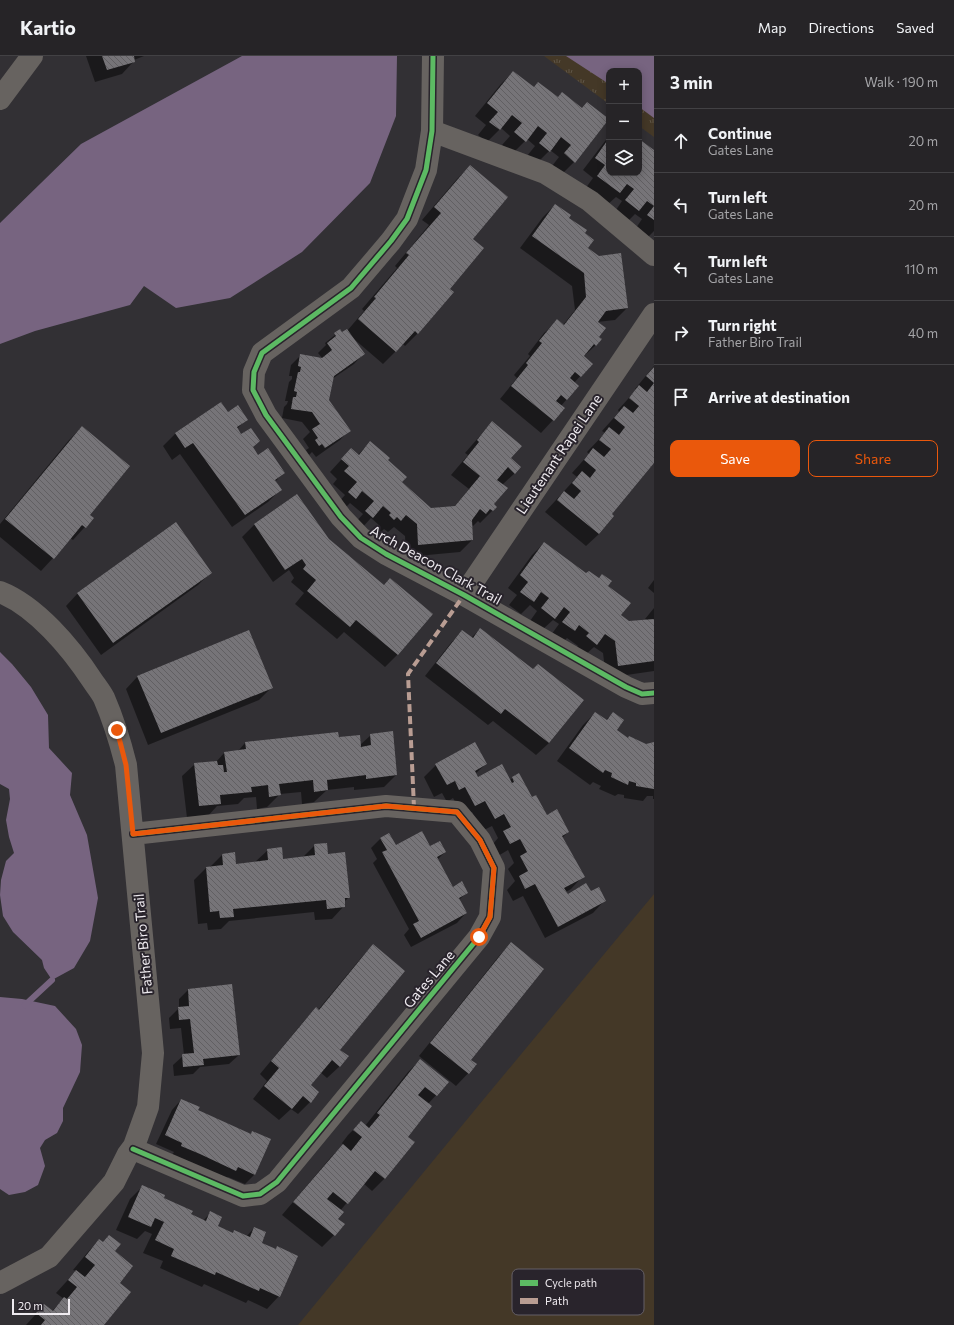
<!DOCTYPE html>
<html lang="en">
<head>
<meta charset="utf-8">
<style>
	:root { --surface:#262427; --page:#2e2c2f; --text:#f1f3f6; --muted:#a4a4a7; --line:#424144; --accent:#ea580c }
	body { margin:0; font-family:Commissioner,sans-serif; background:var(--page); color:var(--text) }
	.controls { position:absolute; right:12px; top:12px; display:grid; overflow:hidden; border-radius:8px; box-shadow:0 2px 10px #0003 }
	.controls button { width:36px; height:36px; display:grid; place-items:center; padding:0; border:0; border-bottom:1px solid var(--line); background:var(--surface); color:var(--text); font:20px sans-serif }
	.scale { position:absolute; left:12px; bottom:10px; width:58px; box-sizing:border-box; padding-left:4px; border:2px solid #eeeaef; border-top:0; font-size:11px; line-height:14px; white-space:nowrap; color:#eeeaef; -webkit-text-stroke:3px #29242c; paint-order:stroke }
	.stop { position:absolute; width:12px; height:12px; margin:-9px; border:3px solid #ea580c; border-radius:50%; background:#fff }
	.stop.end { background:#ea580c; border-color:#fff; box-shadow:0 1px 4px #0008 }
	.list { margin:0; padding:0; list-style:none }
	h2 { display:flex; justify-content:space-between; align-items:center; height:52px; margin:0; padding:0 16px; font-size:17px }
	h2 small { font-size:13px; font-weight:400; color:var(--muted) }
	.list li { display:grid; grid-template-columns:26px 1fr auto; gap:12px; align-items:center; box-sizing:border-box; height:64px; padding:0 16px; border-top:1px solid var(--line) }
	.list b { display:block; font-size:15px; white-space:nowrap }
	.list p { margin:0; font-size:13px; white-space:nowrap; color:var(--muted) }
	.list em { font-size:13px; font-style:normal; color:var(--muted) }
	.actions { display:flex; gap:8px; padding:12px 16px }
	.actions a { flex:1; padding:9px 0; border:1px solid var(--accent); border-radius:8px; text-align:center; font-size:14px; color:var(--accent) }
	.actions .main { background:var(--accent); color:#fff }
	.icon { flex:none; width:22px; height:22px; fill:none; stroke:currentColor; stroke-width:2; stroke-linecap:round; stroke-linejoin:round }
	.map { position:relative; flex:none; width:654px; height:1269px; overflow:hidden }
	header { display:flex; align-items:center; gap:24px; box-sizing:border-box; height:56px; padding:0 20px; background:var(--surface); border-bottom:1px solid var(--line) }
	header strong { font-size:19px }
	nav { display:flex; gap:22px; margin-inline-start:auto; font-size:14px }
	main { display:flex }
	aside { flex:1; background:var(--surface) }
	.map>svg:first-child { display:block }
	.grass { fill:#443827 }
	.park { fill:url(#park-tufts) }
	.water { fill:#776480 }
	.shadow { fill:#0007 }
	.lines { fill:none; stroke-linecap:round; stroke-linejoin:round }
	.stream { stroke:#776480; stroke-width:6 }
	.building { fill:url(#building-back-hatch) }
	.minor { stroke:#676360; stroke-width:22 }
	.quiet { stroke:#b99d93; stroke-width:4; stroke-dasharray:8 4; stroke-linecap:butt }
	.cycleway-casing { stroke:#29242c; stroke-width:8 }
	.cycleway { stroke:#5cba63; stroke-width:5 }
	.route { stroke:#ea580c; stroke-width:5 }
	.labels { text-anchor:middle; stroke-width:4; stroke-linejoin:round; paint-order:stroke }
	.street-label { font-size:14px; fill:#eeeaef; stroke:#29242c }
	.key { fill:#29242c; stroke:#645f66; stroke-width:1 }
	.key-label { font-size:11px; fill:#eeeaef }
</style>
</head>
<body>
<header>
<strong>Kartio</strong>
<nav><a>Map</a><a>Directions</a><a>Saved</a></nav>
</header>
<main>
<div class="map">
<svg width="654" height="1269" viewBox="0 0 654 1269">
	<defs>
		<pattern id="park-tufts" width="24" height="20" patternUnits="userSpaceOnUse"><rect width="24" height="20" fill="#443827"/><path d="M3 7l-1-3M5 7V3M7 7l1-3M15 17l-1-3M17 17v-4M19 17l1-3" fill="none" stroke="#5f5547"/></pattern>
		<pattern id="building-back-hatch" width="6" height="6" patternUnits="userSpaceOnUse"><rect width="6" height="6" fill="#767478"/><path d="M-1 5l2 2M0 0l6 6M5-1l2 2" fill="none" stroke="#615f62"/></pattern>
	</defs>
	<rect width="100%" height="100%" fill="#323034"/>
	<!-- grass -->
	<path class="grass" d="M654,838V1269H298L483,1044Z"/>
	<!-- park -->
	<path class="park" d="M544,0H654V81L639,70V15H609V48Z"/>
	<!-- water -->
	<path class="water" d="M242,0H397L396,60L370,127L302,196L230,242L176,252L144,230L130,249L35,275L0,288V167L81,88Z
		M566,0H654V62L639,51V15H609V28Z
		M0,596L12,608L31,631L48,659L49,692L72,717L70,739L87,779L98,842L90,885L74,912L52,924L44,912L42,904L13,876L3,860L0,839L1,824L6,805L14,797L9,781L6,764L10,743L9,733L0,728Z
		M0,941L22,943L55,950L76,973L82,989L80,1016L63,1052V1065L57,1077L45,1084L40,1092L45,1110L38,1129L25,1136L9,1139L0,1133Z"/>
	<!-- shadow -->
	<path class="shadow" d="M86,0H144L134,4V5L122,18L95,26Z
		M513,16L533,32L557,42L562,37L574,106L562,118L552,110L559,101L550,94L537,107L527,100L535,90L527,83L513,97L502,89L510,80L501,72L487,86L478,79L486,69L475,60L501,28Z
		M609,80V117H639V84L654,95V175L648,181L636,172L642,163L635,158L626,167L614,157L622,145L616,141L607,149L585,133L593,122L583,114Z
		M470,110L472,183L448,233L452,236L417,278L405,290L403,288L383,308L354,283L363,298L354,308L332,323L328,344L349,374L340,384L316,401L312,396L309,399L306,394L309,392L303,383L310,376L302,366L282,362L284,351L287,348L288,345H285L289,326L292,323V320H289L291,309L301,299L323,303L318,297L326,289L325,287L340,275L342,278L347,275L364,255L362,253L397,212L395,210L429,169L422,164L457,123Z
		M555,149L567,163L584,177L587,192L627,252L615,264L597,266L598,281L596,289L583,301L591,308L574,327L578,330L561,350L553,364L541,377L500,343L517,322L514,319L530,300L528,298L544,277L557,265L563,269L575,254L572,230L520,192L543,161Z
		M654,310V405L611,458L599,478L586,490L545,456L577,421L572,417L589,398L587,396L605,377L602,375L619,356L618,354L636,334L635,333Z
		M221,347L228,357L246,363L237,373L241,380L259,385L252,392L258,400L283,417L275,426L280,434L268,446L232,471L180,398L172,404L163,390L175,378Z
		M492,366L510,402L515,417L502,429L493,448L496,451L480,467L478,465L473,470L471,468L472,484L460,496L406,501L405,480L394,471L388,476L384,473L381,476L377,472L380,470L371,462L360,474L354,468L363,458L350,447L343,454L336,449L345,439L333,428L337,423L330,416L351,393L358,399L370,386L387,405L401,426L430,453L454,451L469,433L451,419L468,399L465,397Z
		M82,371L88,459L93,462L73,484L70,482L53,502L41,515L0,481V468L69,384Z
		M297,439L328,484L383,530L431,558L397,599L385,611L344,576L337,583L295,548L304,537L291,526L294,522L289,514L273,526L242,481L254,469Z
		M544,487L586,518L598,523L602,519L620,559L629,566L647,564L645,563L654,552V615L606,622L603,597L594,591L584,600L575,593L578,590L567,582L562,587L551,579L559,568L553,564L542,574L530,565L537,555L530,549L521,558L509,549L517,539L508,532L532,499Z
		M210,517L198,529L101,599L66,550L78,537Z
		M654,524V537L648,532Z
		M480,573L549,687L536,699L493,665L488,669L425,620L450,588L462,575L471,582Z
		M138,620L271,632L259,644L148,689L126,633Z
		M595,657L605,665L613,657L616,675L628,683L646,689L654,687V743H653V740H647L643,745L624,742V739L618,738L615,740L599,733L601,730L593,726L590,729L557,705L583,669Z
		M371,679L396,719L384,731L354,734V731L327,734L314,746L302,748L301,736L280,738L267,751L257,753L256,741L244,742L238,748L217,750L208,760L187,762L182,720L195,708L216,706L225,696L238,695L245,687L338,682L360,689Z
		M486,708L475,718L478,722L510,724L519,718L532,743L547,760L568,776L562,782L583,820L571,833L566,836L567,839L591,836L605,844L593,857L545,882L523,840L513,845L507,834L515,825L508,813L514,807L508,794L498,800L492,789L498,782L492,770L482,775L472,756L463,761L453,742L447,746L442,737L434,741L424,721L436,709Z
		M381,782L396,790L430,791L445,796L437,804L452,832L467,836L459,844L466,857L457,867L411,891L404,879L409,873L373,807L377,803L371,792Z
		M315,789L328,799L349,841L344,846V850L332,863L315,864L314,856L229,865L221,873L208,874L207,867L198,868L194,824L206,812L210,811L222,799L235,809L255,806L268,794L282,804L302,802Z
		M511,888L470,1004L476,1009L456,1030L419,1000L499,900Z
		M373,890L339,994L340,1010L327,1022L320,1016L309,1029L318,1036L310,1046L298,1058L291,1053L279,1064L253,1043L267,1025L260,1018L304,965L316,953L318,954L361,902Z
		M188,934L239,999L229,1008L200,1011L193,1018L174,1020L173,1009L184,999L181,972L170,973L169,962L179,952V943Z
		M420,1004L448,1026L428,1048L406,1081L385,1122L372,1135L363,1127L340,1155L337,1163L334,1179L322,1191L282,1159L331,1101L343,1089L342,1087L348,1079L361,1066L365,1070L408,1016Z
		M181,1044L197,1055L250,1079L253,1076L270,1084L254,1119L245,1128L228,1121L226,1123L172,1099L174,1096L156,1088L172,1054Z
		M143,1130L190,1159L203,1165L211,1156L216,1171L232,1178L234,1176L246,1181L254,1172L279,1240L267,1253L248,1244L246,1247L204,1228L202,1231L160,1212L163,1205L143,1197L152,1178L145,1175L137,1183L116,1174L130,1143Z
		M99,1184L113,1195L118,1227L103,1269H26L44,1249L52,1255L64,1243L56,1237L76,1215L73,1214L87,1197Z"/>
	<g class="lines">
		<!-- stream -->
		<path class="stream" d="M25,949L52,924"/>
	</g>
	<!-- building -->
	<path class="building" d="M102,0H134L135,6L107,14Z
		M513,15L534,31L538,26L558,41L562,36L582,52L587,46L609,63L575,107L564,97L571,89L561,81L550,96L539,87L547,77L538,70L526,86L514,76L522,67L512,59L500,74L489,66L498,56L487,47Z
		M609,82V117H639V83L654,94V164L647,159L654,150L647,145L639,155L625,144L634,133L627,128L620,137L597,120L605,109L595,102Z
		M470,109L508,141L473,183L484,192L450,233L454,236L418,278L415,275L396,296L358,263L376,242L374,241L409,199L406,197L441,157L434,151Z
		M555,148L571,159L569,162L587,174L585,177L594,184L588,192L599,200L621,197L628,252L606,255L598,266L606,272L599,281L602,283L596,290L594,288L584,300L593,308L581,321L575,316L570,322L579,330L567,344L561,339L556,345L565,352L554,365L511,330L528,309L526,307L542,287L539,285L557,263L564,269L586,241L584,217L532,180Z
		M340,273L342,276L347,273L365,298L334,320L329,344L351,375L325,392L322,388L319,390L315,384L318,382L312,373L320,368L312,356L291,353L293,341H296L297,336L294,335L298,316H300L301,311L298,310L300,298L322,302L332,294L327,287L336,280L334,277Z
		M654,311V327L646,320Z
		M654,327V407L612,458L614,460L599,478L557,444L564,435L574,443L581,435L572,427L582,415L590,422L596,414L584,404L593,392L604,401L611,393L599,384L609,371L619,379L625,371L614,362L624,350L633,357L639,350L629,342L639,329L647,336Z
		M221,346L228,356L238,349L248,364L237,371L241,378L251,372L260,385L253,391L258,399L268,392L285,417L275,424L282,434L245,459L193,387L185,392L175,377Z
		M492,365L522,390L511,402L521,411L515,418L508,411L497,424L508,432L494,448L497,451L493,455L490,453L486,458L480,453L472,464L473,484L418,489L417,468L406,459L401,465L397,461L394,464L389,459L391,457L383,450L373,462L365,455L374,445L362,435L356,443L348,436L357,426L344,415L349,410L341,403L351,392L359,399L370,385L390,402L388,404L407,421L402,426L431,452L455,450L480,420L463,406L479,386L477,384Z
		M82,370L130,410L90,459L94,462L86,472L82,469L54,503L5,463Z
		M297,438L329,483L384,529L390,522L433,558L398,599L356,564L350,571L307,535L316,524L303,513L306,509L302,503L285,514L254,468Z
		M176,466L212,517L113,587L77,537Z
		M544,486L586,517L589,515L599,522L602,518L612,525L608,530L631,547L621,559L629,565L654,563V605L618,610L615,585L605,578L597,589L586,580L589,577L579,569L575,575L562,566L570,556L564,551L555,563L541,552L549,542L541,536L534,546L520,536L528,526L520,519Z
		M480,572L533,613L538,608L584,644L549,687L505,653L501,658L436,607L462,574L473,582Z
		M249,574L273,632L161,677L137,620Z
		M595,656L607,664L613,656L624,664L617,674L628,682L629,680L646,688L654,686V733L636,730V727L629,725L628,729L611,721L612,717L605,714L603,717L569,692Z
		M393,675L397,719L366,723V719L327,724L328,734L314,736L313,724L279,728L281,739L269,741L268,729L251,731L252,736L220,739L221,748L199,750L194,707L217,705L218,709H223L224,716H227L224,696L246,693L245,686L338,676L339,681L360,679L361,691L371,689L370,678Z
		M475,686L487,708L475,715L478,721L502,708L512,727L514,726L512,721L519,717L532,741L536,739L547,759L557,753L569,776L562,780L585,821L564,832L568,838L586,827L591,835L599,831L606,845L558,871L535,828L525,833L519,820L528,815L520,800L527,796L520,783L510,788L503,775L511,771L504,758L495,763L485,745L475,750L465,731L459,734L455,725L447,729L435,708Z
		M422,775L430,790L440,785L446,796L437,801L453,831L462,825L468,837L459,842L467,857L421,882L413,868L419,865L382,796L387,794L380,782L389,777L396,789Z
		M327,787L328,798L345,796L350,842H345V851L327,853L326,844L233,853L234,861L220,862L219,855L210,856L206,811L223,809L222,798L235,796L236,808L268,804L267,793L282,791L283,803L315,799L314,788Z
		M511,886L544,913L471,1004L477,1008L469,1018L430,987Z
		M373,888L405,915L340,994L349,1000L340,1011L332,1004L311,1029L319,1036L311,1047L303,1040L292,1053L264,1030L279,1012L271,1005L316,951L319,954Z
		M232,928L240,999L203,1003L204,1009L183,1011L182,998L194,997L190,963L179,964L178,951L189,950L188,933Z
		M420,1003L449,1026L437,1040L425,1031L418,1039L432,1050L408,1081L415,1086L385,1123L375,1115L348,1148L333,1136L327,1143L344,1156L338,1163L345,1168L335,1180L293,1146L343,1088L351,1095L362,1081L353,1074L361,1065L369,1072L380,1059L377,1057Z
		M181,1043L200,1051L198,1054L251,1078L252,1075L271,1083L255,1119L238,1111L236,1115L200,1098L181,1090L182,1087L165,1079Z
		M142,1129L165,1139L164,1142L193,1155L191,1158L206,1165L210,1155L222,1161L218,1170L233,1177L234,1174L250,1181L254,1171L266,1176L262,1187L276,1193L277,1190L298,1200L280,1241L260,1232L259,1235L216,1216L215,1219L171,1200L174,1193L155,1184L164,1166L155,1162L151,1171L128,1161Z
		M109,1179L121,1188L115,1195L133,1210L120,1227L131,1236L104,1269H41L45,1264L36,1257L44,1248L53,1255L64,1241L67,1243L77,1231L68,1224L76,1214L85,1221L95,1209L85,1201L99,1183L103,1186Z"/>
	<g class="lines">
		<!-- minor -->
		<path class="minor" d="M433,0L432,75L426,114L407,163L391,185L351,232L262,297L254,316L253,334L266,359L341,461L361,482L386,498L464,539L626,631L642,638L654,637
			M0,43L32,0
			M432,75L545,117L590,145L654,199
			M0,536C36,550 71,592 92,624C96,630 101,636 104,642C114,665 120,685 126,709L153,997L148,1051L134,1090L128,1098L114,1126L49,1201L0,1227
			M464,539L654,258
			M133,778L386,750L457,756L480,784L494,812L490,861L479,881L277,1126L260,1138L243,1140L133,1093"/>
		<!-- quiet -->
		<path class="quiet" d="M414,752L408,618L464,539"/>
		<!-- cycleway casing -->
		<g class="cycleway-casing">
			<path id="cycleway" d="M433,0L432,75L426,114L407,163L391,185L351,232L262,297L254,316L253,334L266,359L341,461L361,482L386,498L464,539L626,631L642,638L654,637
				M133,778L386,750L457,756L480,784L494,812L490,861L479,881L277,1126L260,1138L243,1140L133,1093"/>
		</g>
		<!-- cycleway -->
		<use href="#cycleway" class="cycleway"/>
	</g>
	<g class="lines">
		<!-- route -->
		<path class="route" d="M117,674L126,709L133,778L386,750L457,756L480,784L494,812L490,861L479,881"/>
	</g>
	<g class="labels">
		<!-- street labels -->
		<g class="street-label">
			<text transform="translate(559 398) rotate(-56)" y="5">Lieutenant Rapei Lane</text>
			<text transform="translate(436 509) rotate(29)" y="5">Arch Deacon Clark Trail</text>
			<text transform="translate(143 888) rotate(-95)" y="5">Father Biro Trail</text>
			<text transform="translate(429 923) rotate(-50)" y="5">Gates Lane</text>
		</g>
	</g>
	<!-- legend -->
	<rect x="512" y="1213" width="132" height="46" rx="6" class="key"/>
	<rect x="520" y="1224" width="18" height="6" fill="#5cba63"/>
	<rect x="520" y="1242" width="18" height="6" fill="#b99d93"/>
	<g class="key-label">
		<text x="545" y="1231">Cycle path</text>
		<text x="545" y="1249">Path</text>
	</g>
</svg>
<div class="controls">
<button>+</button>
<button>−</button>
<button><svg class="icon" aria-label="layers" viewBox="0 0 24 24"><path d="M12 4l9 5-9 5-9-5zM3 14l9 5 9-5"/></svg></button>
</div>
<div class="scale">20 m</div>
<div class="stop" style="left:479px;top:881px"></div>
<div class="stop end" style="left:117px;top:674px"></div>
</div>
<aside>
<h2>3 min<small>Walk · 190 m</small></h2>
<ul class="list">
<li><svg class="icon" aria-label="ahead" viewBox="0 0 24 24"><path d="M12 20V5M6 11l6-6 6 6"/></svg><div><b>Continue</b><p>Gates Lane</p></div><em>20 m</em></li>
<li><svg class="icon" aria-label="left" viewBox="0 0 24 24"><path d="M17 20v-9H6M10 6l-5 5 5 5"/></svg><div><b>Turn left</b><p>Gates Lane</p></div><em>20 m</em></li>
<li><svg class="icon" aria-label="left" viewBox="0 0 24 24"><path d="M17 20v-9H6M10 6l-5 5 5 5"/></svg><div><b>Turn left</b><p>Gates Lane</p></div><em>110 m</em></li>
<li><svg class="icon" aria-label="right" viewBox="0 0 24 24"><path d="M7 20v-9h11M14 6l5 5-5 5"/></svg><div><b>Turn right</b><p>Father Biro Trail</p></div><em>40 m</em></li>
<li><svg class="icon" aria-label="arrive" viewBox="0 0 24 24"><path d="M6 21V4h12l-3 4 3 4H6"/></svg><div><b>Arrive at destination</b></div></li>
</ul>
<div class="actions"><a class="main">Save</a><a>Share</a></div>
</aside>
</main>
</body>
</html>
